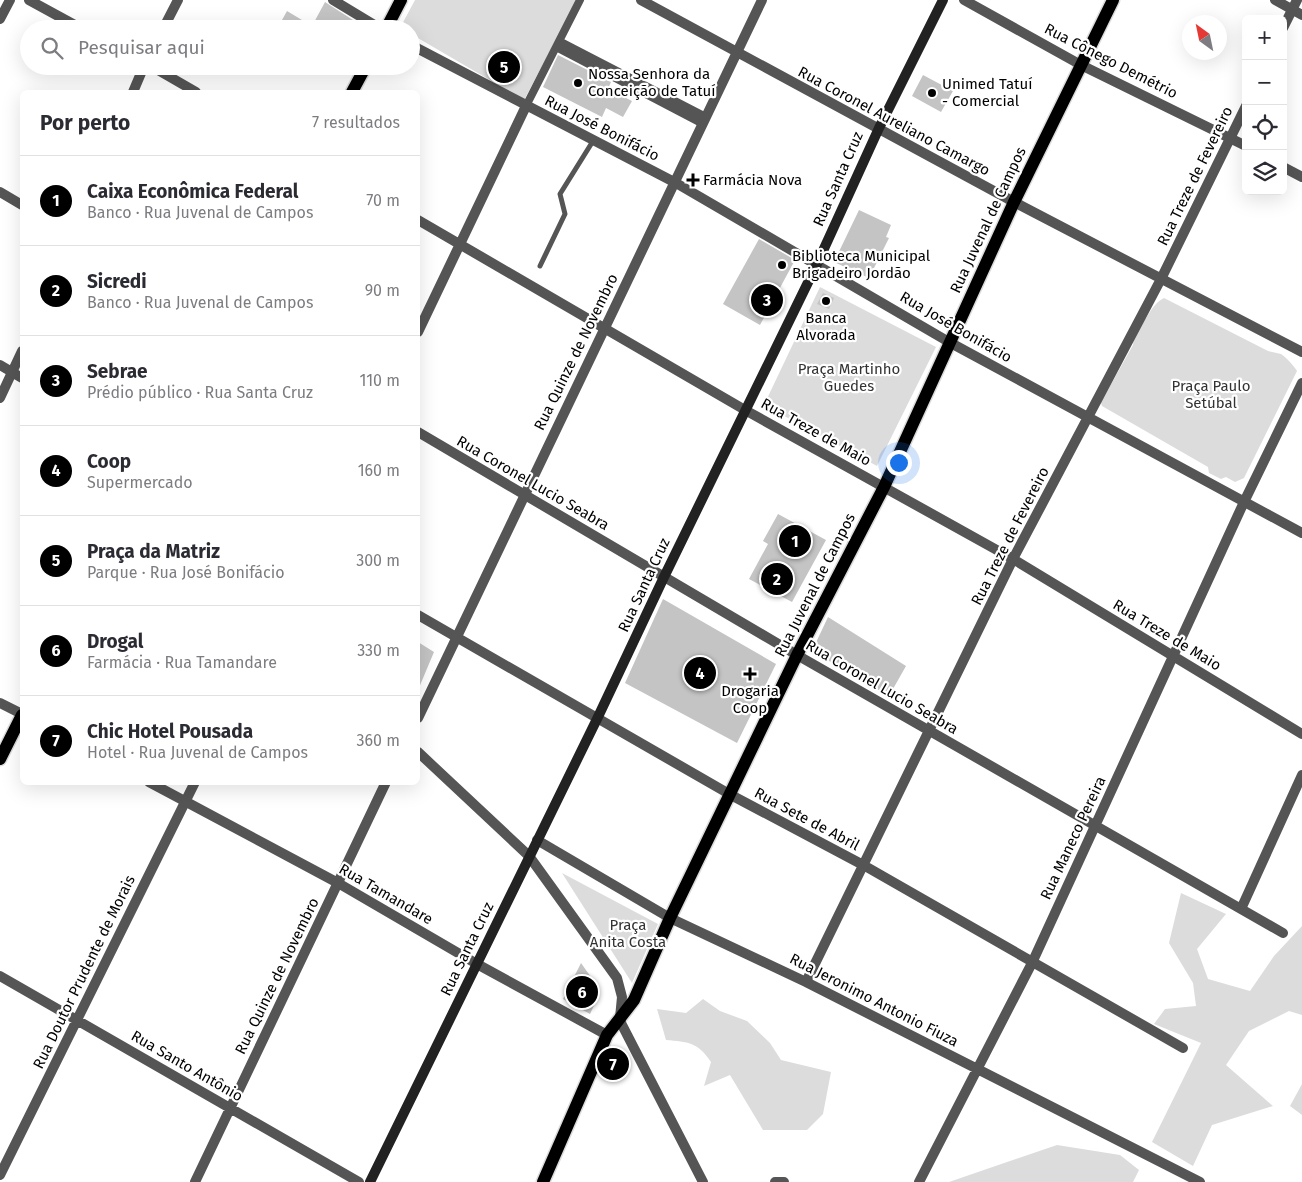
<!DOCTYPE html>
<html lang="pt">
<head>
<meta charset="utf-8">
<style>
	:root { --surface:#fff; --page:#f7f7f7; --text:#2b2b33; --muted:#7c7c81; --line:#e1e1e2; --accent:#000 }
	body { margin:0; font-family:"Fira Sans",sans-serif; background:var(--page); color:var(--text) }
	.controls { position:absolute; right:15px; top:15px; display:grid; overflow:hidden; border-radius:8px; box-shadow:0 5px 20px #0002 }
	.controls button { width:45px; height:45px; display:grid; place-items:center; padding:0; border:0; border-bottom:1px solid var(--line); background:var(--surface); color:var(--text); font:25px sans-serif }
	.compass { position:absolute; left:1182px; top:15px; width:45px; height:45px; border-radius:50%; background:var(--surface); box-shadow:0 5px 20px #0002; rotate:327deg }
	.you { position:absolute; left:898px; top:462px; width:18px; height:18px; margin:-12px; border:4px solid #fff; border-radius:50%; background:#1a73e8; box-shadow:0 0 0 8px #1a73e833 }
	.badge { display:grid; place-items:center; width:32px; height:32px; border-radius:50%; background:var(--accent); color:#fff; font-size:16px; font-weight:700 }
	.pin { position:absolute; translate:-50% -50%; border:2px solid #fff; box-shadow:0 1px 5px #0006 }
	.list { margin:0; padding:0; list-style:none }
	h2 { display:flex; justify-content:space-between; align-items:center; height:65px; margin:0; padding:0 20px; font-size:21px }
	h2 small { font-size:16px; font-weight:400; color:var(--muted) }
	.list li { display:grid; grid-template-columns:32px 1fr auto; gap:15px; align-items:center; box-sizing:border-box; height:90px; padding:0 20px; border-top:1px solid var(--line) }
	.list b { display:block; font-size:19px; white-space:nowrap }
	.list p { margin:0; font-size:16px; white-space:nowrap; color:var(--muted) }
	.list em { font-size:16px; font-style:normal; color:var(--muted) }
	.icon { flex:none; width:28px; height:28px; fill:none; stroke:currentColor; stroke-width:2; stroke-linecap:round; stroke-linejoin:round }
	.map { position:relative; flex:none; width:1302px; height:1182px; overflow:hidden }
	.search { position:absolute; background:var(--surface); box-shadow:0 5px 20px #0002; left:20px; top:20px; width:400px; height:55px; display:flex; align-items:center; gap:12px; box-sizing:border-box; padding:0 18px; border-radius:28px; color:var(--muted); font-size:19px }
	.panel { position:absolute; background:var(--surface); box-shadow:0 5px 20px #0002; left:20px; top:90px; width:400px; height:695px; border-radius:8px }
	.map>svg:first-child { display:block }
	.green { fill:#dcdcdc }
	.building { fill:#c4c4c4 }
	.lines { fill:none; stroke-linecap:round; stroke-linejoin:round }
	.primary-casing { stroke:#dbdbdb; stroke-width:15 }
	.service { stroke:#555; stroke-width:5 }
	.pedestrian { stroke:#555; stroke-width:8 }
	.minor { stroke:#555; stroke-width:10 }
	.tertiary { stroke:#555; stroke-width:10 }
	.secondary { stroke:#222; stroke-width:10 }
	.primary { stroke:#000; stroke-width:12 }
	.poi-dot { fill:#000; stroke:#fff; stroke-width:2 }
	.labels { text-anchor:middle; stroke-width:4.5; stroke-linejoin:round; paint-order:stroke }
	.street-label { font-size:15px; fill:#000; stroke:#fff }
	.poi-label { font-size:15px; fill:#000; stroke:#fff; text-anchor:start }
	.park-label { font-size:15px; fill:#333; stroke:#fff }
</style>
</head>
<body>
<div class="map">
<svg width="1302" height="1182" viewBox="0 0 1302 1182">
	<rect width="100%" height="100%" fill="#fff"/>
	<!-- green -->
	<path class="green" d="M415,0H577L524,100L411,34V29L400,28Z
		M820,287L936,347L877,466L764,405Z
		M1164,298L1268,351L1281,354C1285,356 1295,367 1297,371L1244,478L1235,482L1226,477L1221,479L1209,473L1208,467L1102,406L1100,400L1104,397L1133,345L1135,330C1148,321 1150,305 1164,298Z
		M562,873L658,924L632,983Z
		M1181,893L1226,914L1197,949L1208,979L1250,991L1274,956L1302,926V1015L1289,1011L1249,1031L1226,1065L1273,1106L1212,1125L1193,1166L1152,1142L1201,1043L1154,1024L1165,1009L1196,1006L1193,983L1169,943Z
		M703,999L720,1011L747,1021L770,1043L781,1060L831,1072L823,1114L807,1130H763L730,1075L704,1086L711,1062C698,1042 688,1042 666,1040L657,1009L686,1013Z
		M1302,1084V1115L1290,1106Z
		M1057,1145L1120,1155L1139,1170L1133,1182H949Z"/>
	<!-- building -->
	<path class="building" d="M325,2L367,29H277L287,11L312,26Z
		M558,55L611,82L608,89L632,101L623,117L606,108L602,117L543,87Z
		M923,75L953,91L941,112L912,96Z
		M859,210L891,225L886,237L889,238L869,278L834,262Z
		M759,239L795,260L760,325L723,304Z
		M823,293L834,298L829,309L817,304Z
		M778,514L826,540L792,602L749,579L768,544L763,541Z
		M663,599L776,664L737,743L625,683Z
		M828,617L906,666L889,696L812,651Z
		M418,642L434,652L418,690Z
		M581,963L598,987V997L590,1014L563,999Z"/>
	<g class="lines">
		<!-- primary casing -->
		<g class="primary-casing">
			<path id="primary" d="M386,29L401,0
				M352,92L366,66
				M0,759L22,715
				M543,1182L607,1035L634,1000L670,918L797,655L884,487L1014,202L1113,0"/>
		</g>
		<!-- service -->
		<path class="service" d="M540,266L565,214L560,194L593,141"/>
		<!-- pedestrian -->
		<path class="pedestrian" d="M559,41L706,117
			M556,47L703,124
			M526,106L580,0"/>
		<!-- minor -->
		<path class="minor" d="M29,0L82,29
			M333,0L381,29
			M641,0L1014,202L1302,352
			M964,0L1081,65L1246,146
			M0,19L10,0
			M1283,28L1297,0
			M163,29L178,0
			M411,45L676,183L949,342L1302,533
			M151,66L196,92
			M133,92L144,66
			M1283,167L1302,177
			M0,192L22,205
			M418,220L745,410L1013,559L1302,734
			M418,332L526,106
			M0,398L22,351
			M418,432L797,655L1283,933
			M418,615L731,795L865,866L1183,1048
			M418,718L762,0
			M418,752L529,856L617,978L622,997L620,1018
			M537,840L670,918L806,982L1200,1182
			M1241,909L1302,775
			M0,976L359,1182
			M806,982L1013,559L1161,279L1246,106
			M0,1175L195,782
			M195,1182L386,782
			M775,1182H784
			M919,1182L1032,963L1244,502L1302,383"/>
		<!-- tertiary -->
		<path class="tertiary" d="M1275,0L1302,15
			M0,365L22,378
			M0,703L22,714
			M149,782L338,883L477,964L607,1035
			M620,1021L703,1182"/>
		<!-- secondary -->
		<path class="secondary" d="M370,1182L597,719L664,577L817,264L879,128L943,0"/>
		<!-- primary -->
		<use href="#primary" class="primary"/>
	</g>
	<!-- markers -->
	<g class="poi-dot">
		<circle cx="578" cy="83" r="5"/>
		<circle cx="932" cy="93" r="5"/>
		<path d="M690.5 172.5h5v5h5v5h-5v5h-5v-5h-5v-5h5z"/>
		<circle cx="782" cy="265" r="5"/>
		<circle cx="826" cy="301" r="5"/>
		<path d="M747.5 666.5h5v5h5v5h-5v5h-5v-5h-5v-5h5z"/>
	</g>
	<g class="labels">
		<!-- street labels -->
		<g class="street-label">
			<text transform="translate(1111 61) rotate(27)" y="5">Rua Cônego Demétrio</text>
			<text transform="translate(894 121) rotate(28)" y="5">Rua Coronel Aureliano Camargo</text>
			<text transform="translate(602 128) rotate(27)" y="5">Rua José Bonifácio</text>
			<text transform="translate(1195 176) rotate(-64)" y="5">Rua Treze de Fevereiro</text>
			<text transform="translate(838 179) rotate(-66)" y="5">Rua Santa Cruz</text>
			<text transform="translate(988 220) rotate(-65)" y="5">Rua Juvenal de Campos</text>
			<text transform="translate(956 327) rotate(30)" y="5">Rua José Bonifácio</text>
			<text transform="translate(576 352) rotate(-64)" y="5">Rua Quinze de Novembro</text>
			<text transform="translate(816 432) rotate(29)" y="5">Rua Treze de Maio</text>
			<text transform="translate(533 483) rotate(30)" y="5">Rua Coronel Lucio Seabra</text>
			<text transform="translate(1010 536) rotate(-63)" y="5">Rua Treze de Fevereiro</text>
			<text transform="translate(644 585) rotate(-65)" y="5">Rua Santa Cruz</text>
			<text transform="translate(815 585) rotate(-63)" y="5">Rua Juvenal de Campos</text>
			<text transform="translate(1167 635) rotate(31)" y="5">Rua Treze de Maio</text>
			<text transform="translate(882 687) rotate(30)" y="5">Rua Coronel Lucio Seabra</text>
			<text transform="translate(807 819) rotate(28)" y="5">Rua Sete de Abril</text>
			<text transform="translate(1073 838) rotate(-65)" y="5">Rua Maneco Pereira</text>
			<text transform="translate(386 894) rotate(30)" y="5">Rua Tamandare</text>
			<text transform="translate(467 949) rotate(-64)" y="5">Rua Santa Cruz</text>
			<text transform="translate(84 972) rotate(-64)" y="5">Rua Doutor Prudente de Morais</text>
			<text transform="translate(277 976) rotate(-64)" y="5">Rua Quinze de Novembro</text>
			<text transform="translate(874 1000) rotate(27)" y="5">Rua Jeronimo Antonio Fiuza</text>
			<text transform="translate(187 1066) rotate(30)" y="5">Rua Santo Antônio</text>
		</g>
		<!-- poi labels -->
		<g class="poi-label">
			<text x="588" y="79">Nossa Senhora da<tspan x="588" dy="17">Conceição de Tatuí</tspan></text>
			<text x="942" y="89">Unimed Tatuí<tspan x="942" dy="17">- Comercial</tspan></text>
			<text x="703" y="185">Farmácia Nova</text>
			<text x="792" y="261">Biblioteca Municipal<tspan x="792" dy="17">Brigadeiro Jordão</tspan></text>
			<text x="826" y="323" text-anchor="middle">Banca<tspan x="826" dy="17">Alvorada</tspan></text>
			<text x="750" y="696" text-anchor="middle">Drogaria<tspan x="750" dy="17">Coop</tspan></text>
		</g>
		<!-- park labels -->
		<g class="park-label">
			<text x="849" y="374">Praça Martinho<tspan x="849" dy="17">Guedes</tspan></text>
			<text x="1211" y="391">Praça Paulo<tspan x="1211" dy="17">Setúbal</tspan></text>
			<text x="628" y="930">Praça<tspan x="628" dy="17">Anita Costa</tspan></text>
		</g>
	</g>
</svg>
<div class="controls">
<button>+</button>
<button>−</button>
<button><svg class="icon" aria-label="locate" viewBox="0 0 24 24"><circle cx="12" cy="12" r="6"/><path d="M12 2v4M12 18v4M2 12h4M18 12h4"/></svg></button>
<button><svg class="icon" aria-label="layers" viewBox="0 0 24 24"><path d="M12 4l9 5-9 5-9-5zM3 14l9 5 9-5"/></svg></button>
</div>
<svg class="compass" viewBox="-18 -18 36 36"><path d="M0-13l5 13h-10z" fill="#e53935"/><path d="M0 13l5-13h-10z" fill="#7c7c81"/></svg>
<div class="you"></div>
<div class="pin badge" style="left:795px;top:541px">1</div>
<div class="pin badge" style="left:777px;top:579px">2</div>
<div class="pin badge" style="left:767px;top:300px">3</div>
<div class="pin badge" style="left:700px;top:673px">4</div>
<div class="pin badge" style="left:504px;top:67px">5</div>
<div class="pin badge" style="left:582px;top:992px">6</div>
<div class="pin badge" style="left:613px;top:1064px">7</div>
<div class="search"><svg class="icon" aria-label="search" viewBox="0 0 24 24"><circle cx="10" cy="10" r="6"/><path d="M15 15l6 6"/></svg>Pesquisar aqui</div>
<section class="panel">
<h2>Por perto<small>7 resultados</small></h2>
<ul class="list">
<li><span class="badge">1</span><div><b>Caixa Econômica Federal</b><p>Banco · Rua Juvenal de Campos</p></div><em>70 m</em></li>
<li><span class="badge">2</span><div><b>Sicredi</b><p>Banco · Rua Juvenal de Campos</p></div><em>90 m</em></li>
<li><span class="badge">3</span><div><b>Sebrae</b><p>Prédio público · Rua Santa Cruz</p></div><em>110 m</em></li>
<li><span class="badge">4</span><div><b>Coop</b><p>Supermercado</p></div><em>160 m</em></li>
<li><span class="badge">5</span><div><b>Praça da Matriz</b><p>Parque · Rua José Bonifácio</p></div><em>300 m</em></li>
<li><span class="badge">6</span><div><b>Drogal</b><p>Farmácia · Rua Tamandare</p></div><em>330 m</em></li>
<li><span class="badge">7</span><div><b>Chic Hotel Pousada</b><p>Hotel · Rua Juvenal de Campos</p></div><em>360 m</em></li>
</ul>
</section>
</div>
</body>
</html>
